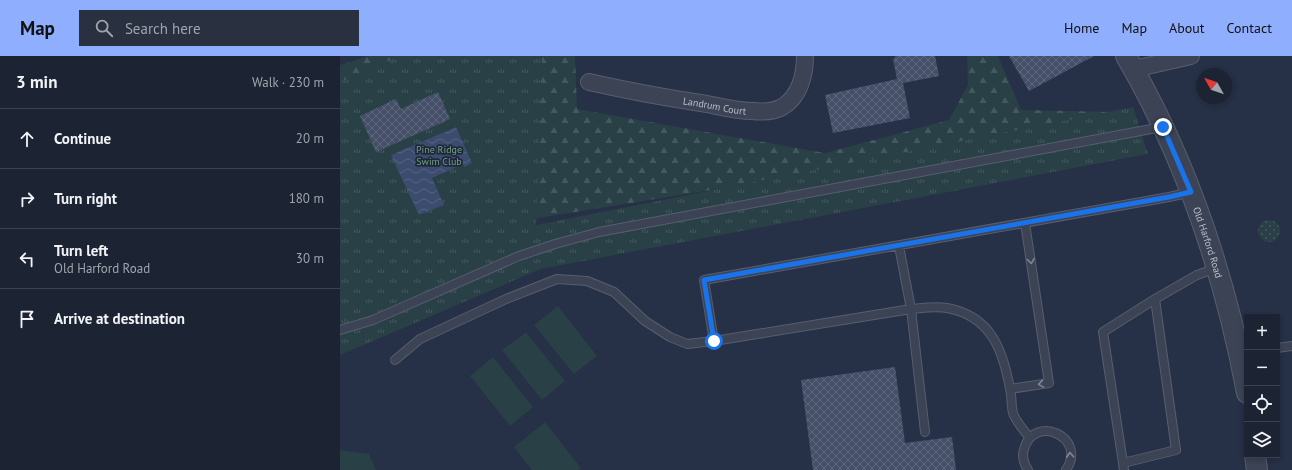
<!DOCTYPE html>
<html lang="en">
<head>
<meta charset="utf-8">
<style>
	:root { --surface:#1c2434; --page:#293040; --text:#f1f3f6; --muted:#a0a4ac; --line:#3a414f; --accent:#8faefd }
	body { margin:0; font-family:"PT Sans",sans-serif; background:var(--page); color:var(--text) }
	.controls { position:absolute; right:12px; bottom:12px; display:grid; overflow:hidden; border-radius:0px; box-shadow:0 2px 6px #0003 }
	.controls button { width:36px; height:36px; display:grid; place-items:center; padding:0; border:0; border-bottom:1px solid var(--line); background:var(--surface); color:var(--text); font:20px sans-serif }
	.compass { position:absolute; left:856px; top:12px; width:36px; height:36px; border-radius:50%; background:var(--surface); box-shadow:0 2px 6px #0003; rotate:310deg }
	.stop { position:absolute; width:12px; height:12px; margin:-9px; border:3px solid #1a73e8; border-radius:50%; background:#fff }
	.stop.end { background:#1a73e8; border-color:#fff; box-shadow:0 1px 4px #0008 }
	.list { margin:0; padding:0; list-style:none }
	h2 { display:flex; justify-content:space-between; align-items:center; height:52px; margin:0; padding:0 16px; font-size:17px }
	h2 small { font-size:13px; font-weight:400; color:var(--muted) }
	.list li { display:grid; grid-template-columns:26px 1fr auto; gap:12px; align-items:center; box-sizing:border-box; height:60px; padding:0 16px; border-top:1px solid var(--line) }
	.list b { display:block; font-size:15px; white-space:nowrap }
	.list p { margin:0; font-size:13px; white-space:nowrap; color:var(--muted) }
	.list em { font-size:13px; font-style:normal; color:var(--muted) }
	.icon { flex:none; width:22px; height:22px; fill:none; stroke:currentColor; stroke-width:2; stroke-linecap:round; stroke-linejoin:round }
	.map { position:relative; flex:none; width:952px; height:414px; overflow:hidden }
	header { display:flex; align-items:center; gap:24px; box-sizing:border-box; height:56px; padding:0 20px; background:var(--accent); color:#111 }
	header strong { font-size:19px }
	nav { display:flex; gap:22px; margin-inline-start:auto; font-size:14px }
	.search { width:280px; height:36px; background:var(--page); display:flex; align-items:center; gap:10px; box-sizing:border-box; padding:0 14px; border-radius:0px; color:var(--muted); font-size:15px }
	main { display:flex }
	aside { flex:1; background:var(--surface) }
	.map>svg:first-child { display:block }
	.grass { fill:url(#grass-dots) }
	.forest { fill:url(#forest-firs) }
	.park { fill:url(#park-tufts) }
	.pitch { fill:#284046 }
	.water { fill:url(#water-waves) }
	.building { fill:url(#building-cross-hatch) }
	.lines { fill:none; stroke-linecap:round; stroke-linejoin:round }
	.service-casing { stroke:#575e6f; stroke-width:10 }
	.minor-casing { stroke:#575e6f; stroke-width:18 }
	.tertiary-casing { stroke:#575e6f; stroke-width:22 }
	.service { stroke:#3b4355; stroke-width:8 }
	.minor { stroke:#3b4355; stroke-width:16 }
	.tertiary { stroke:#3b4355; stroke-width:20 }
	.oneway { stroke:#808798 }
	.route { stroke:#1a73e8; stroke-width:5 }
	.labels { text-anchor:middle; stroke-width:3.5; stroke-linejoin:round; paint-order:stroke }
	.street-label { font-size:10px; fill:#b9bfce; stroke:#1f283a }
	.park-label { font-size:10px; fill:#6fa07f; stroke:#1f283a }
</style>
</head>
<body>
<header>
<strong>Map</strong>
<div class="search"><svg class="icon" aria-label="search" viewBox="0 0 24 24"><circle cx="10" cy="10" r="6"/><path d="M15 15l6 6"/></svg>Search here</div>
<nav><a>Home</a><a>Map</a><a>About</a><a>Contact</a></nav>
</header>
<main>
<aside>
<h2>3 min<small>Walk · 230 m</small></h2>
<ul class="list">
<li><svg class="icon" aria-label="ahead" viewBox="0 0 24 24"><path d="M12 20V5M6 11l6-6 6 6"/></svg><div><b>Continue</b></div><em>20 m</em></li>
<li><svg class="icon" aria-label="right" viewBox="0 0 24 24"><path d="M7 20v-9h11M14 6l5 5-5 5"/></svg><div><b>Turn right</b></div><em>180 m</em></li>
<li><svg class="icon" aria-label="left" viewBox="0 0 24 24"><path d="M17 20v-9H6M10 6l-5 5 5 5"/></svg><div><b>Turn left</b><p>Old Harford Road</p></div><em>30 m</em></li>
<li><svg class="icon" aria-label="arrive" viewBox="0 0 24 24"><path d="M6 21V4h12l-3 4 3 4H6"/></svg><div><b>Arrive at destination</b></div></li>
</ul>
</aside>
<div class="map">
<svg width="952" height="414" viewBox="0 0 952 414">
	<defs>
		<pattern id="grass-dots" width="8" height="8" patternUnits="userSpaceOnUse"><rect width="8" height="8" fill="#284046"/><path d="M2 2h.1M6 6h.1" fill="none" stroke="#455a60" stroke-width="1.8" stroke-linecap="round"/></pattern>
		<pattern id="forest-firs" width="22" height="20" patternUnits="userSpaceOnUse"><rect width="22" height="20" fill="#284046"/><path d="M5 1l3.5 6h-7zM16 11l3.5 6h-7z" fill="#455a60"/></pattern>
		<pattern id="park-tufts" width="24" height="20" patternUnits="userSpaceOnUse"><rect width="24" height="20" fill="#284046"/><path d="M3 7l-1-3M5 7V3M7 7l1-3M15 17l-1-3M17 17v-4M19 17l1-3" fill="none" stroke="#455a60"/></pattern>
		<pattern id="water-waves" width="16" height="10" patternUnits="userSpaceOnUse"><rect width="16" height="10" fill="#3c4c6f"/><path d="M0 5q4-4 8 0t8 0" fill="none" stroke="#566482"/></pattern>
		<pattern id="building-cross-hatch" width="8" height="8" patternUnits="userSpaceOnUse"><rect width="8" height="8" fill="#455068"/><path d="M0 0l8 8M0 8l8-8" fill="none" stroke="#5e677c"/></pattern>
	</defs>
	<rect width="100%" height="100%" fill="#263046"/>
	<!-- grass -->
	<path class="grass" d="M918 175a11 11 0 1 1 22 0a11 11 0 1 1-22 0Z"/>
	<!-- forest -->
	<path class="forest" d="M28,0H235L237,53L485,97L609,64L628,29L627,0H658L681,54L773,56L507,112L192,163L0,82V9Z"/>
	<!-- park -->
	<path class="park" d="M59,0H202L196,169L793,51L808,98L201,213L0,299V26Z"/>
	<!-- pitch -->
	<path class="pitch" d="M218,250L257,300L234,318L194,269Z
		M186,276L225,325L202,344L162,294Z
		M153,301L193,351L170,370L130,320Z
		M205,366L241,412L238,414H192L174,391Z
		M0,394L29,398L36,414H0Z"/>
	<!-- water -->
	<path class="water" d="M116,71L132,107L124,111L123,108L92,122L104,149L79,159L51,99Z"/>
	<!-- building -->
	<path class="building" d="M555,0H595L599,20L563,27L570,62L493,77L485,39L557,23L553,3L555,2Z
		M669,0H754L689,35Z
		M98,36L110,63L36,96L20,60L56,43L61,53Z
		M555,311L565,387L612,381L616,414H473L461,324Z"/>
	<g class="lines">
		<!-- service casing -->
		<g class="service-casing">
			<path id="service" d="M559,190L571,253L374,285L364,224L829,141L851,136
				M815,243L857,219L877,212
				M0,274L33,264L179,200L215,188L259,176L822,71
				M937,292L952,290
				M55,304L80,283L166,243L217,223L247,225L274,236L305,265L330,281L347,288L374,285
				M670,333L709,327L685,167
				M585,376L571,253C582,252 596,250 607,252C651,260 663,294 670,333C672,340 671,349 673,357C675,364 685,376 690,382
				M783,407L836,394L815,243L763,276L783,407L784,414
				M688,414C684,408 682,400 684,393C694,357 748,381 726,414"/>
		</g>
		<!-- minor casing -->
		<g class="minor-casing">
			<g id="minor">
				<path d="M794,13L851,0"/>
				<path id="s1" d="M249,26C289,35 327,42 367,48C382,51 397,55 412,55C422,56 434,56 442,51C460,41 465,18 465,0"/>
			</g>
		</g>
		<!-- tertiary casing -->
		<g class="tertiary-casing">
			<g id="tertiary">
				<path id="s2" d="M786,0C846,103 885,219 907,337"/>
				<path d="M915,399L917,414"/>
			</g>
		</g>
		<!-- service -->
		<use href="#service" class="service"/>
		<!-- minor -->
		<use href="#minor" class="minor"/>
		<!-- tertiary -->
		<use href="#tertiary" class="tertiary"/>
	</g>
	<!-- one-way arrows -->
	<defs><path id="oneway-chevron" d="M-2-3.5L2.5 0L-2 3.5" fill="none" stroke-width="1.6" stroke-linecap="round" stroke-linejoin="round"/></defs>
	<g class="oneway">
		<use href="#oneway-chevron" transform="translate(691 205) rotate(82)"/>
		<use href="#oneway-chevron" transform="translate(701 328) rotate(171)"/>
		<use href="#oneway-chevron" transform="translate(730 399) rotate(-93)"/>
	</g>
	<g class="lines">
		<!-- route -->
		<path class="route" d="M374,285L364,224L829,141L851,136L823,71"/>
	</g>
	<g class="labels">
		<!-- street labels -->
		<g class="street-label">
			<text dy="4" stroke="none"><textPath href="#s1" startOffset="128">Landrum Court</textPath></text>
			<text dy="4" stroke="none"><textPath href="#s2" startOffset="204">Old Harford Road</textPath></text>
		</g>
		<!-- park labels -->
		<g class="park-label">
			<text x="99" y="97">Pine Ridge<tspan x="99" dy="12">Swim Club</tspan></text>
		</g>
	</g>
</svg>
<div class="controls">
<button>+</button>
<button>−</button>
<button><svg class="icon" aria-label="locate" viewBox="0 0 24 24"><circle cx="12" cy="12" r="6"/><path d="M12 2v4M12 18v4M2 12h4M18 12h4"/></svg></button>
<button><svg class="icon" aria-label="layers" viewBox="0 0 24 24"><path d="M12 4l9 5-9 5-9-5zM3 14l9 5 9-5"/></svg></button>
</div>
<svg class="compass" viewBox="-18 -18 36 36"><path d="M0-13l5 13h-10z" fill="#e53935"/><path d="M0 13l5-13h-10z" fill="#a0a4ac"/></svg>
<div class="stop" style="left:374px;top:285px"></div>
<div class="stop end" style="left:823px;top:71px"></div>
</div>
</main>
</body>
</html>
